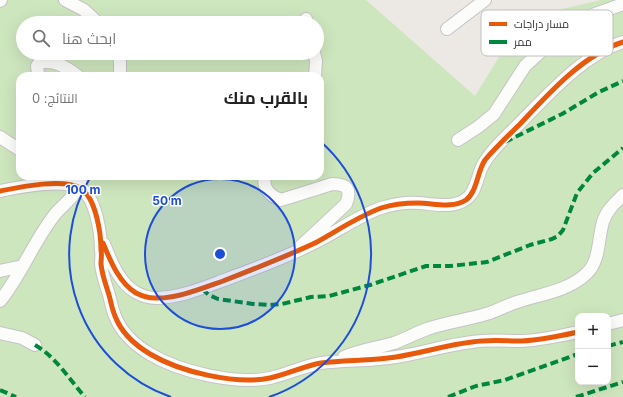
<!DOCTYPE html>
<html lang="ar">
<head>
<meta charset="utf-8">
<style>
	:root { --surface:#fff; --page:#f6f6f6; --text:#222; --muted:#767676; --line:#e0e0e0 }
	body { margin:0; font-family:Inter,Cairo,sans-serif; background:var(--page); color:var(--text); direction:rtl }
	.controls { position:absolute; right:12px; bottom:12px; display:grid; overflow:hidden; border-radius:8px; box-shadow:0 4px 16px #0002 }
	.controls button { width:36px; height:36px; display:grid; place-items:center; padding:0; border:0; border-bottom:1px solid var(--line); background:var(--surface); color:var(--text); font:20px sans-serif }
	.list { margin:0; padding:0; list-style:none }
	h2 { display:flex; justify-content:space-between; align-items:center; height:52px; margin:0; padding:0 16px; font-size:17px }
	h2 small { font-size:13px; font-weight:400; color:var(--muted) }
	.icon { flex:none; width:22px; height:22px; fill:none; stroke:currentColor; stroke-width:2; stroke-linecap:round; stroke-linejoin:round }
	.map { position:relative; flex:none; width:623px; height:397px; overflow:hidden; direction:ltr }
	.search { position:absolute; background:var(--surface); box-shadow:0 4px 16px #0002; left:16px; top:16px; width:308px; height:44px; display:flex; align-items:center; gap:10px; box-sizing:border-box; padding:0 14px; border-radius:22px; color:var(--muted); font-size:15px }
	.panel { position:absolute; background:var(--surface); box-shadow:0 4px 16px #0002; left:16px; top:72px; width:308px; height:108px; border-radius:12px; direction:rtl }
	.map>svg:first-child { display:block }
	.green { fill:#cee6be; fill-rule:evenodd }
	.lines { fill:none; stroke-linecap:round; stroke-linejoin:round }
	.minor-casing { stroke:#c5c4c5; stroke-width:14 }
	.minor { stroke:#fcfcfb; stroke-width:12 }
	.quiet { stroke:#00873e; stroke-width:4; stroke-dasharray:8 4; stroke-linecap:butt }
	.cycleway-casing { stroke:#fff; stroke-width:8 }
	.cycleway { stroke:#e8590c; stroke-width:5 }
	.ring { fill:none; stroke:#1d4ed8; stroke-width:2 }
	.key { fill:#fff; stroke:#c0c0c0; stroke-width:1 }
	.key-label { font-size:11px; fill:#2e2e2e }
	.centre { fill:#1d4ed8; stroke:#fff; stroke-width:2 }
	.ring-label { font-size:12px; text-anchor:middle; font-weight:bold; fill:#1d4ed8; stroke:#fff; stroke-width:3; stroke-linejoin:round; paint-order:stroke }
</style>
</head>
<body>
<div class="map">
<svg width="623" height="397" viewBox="0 0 623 397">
	<rect width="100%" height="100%" fill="#ece8e4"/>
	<!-- green -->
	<path class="green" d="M0,0H366L475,96L523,18L601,0H623V397H0ZM23,23H317V53H23ZM20,76H320V176H20ZM578,316H608V382H578Z"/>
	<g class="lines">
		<!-- minor casing -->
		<g class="minor-casing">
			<path id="minor" d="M65,0L84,10L98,23
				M0,1L1,0
				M306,19L307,23
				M447,29L485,0
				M117,53L120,61V76
				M314,53L316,61L315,76
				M38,74L37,66L39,63C54,59 66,67 78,76
				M0,137L20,150
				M458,140L478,127L494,114L525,66L539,53L573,26L587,17L623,4
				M265,176C262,188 270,196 281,200L332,184C347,184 352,189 346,204L301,246
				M0,191C20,187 63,178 80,188C96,197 101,234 101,250C102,255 101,260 101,264C102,275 106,285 109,295C111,302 112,309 115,316C121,332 135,345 150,354C180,372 236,385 270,378C288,374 304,366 321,363C346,360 371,361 396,357C422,353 446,345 472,342C489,339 505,341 522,341C541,340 560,336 578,332
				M104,244C111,261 119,284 137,293C143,296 149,298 156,298C180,298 205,287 227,279C257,268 287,257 316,242C338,231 358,216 381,208C393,204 406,202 419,203C434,204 453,209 466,199C477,192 477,174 484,163C492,149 505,138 516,127C546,97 582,55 623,42
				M0,271L23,266
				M0,301C22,274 34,240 56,213C66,202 81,192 81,176
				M608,324L623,320
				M0,333L22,338L35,345
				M344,357C360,350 377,348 394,343C405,339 416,333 427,329C447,322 467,320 486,314C497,311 507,305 517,302C541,294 569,291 587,273C600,261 598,238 603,222C606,211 615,203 623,195"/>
		</g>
		<!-- minor -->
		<use href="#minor" class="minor"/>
		<!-- quiet -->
		<path class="quiet" d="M505,142L562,114L599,92L623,81
			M202,289L209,295L218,299L253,304L269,305L282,304L311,297L329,296L370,285L426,266H450L487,262L530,245L552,239L558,236L563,230L577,193L593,173L623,148
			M35,345C56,357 69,379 85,397
			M608,346L623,342
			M0,390L16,397
			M448,397L476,386L505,380L578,354
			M576,397L623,382"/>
		<!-- cycleway casing -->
		<g class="cycleway-casing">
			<path id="cycleway" d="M0,191C20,187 63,178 80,188C96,197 101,234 101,250C102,255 101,260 101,264C102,275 106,285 109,295C111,302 112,309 115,316C121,332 135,345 150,354C180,372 236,385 270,378C288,374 304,366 321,363C346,360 371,361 396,357C422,353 446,345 472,342C489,339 505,341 522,341C541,340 560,336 578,332
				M103,243C110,260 119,283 136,293C142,296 149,298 155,298C176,299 203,288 223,281C254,269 285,257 315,243C337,231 357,217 381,208C393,204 405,203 418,203C433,203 452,209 466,200C477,192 477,172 485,160C496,147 509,135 521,123C549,93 583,55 623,42"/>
		</g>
		<!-- cycleway -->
		<use href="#cycleway" class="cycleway"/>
	</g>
	<!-- distance rings -->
	<circle cx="220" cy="254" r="75" fill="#1d4ed8" fill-opacity=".12"/>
	<g class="ring">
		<circle cx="220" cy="254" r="75"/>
		<path d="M171 397A151 151 0 0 1 91 176M320 141A151 151 0 0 1 269 397"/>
	</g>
	<!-- legend -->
	<rect x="481" y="10" width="132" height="46" rx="6" class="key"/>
	<rect x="489" y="22" width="18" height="4" fill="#e8590c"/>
	<rect x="489" y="40" width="18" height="4" fill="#00873e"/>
	<g class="key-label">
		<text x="514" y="28">مسار دراجات</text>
		<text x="514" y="46">ممر</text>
	</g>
	<circle cx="220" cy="254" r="6" class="centre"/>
	<g class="ring-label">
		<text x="83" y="194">100 m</text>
		<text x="167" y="205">50 m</text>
	</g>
</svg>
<div class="controls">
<button>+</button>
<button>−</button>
</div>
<div class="search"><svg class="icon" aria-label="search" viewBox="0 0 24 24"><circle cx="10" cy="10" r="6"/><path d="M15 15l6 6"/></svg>ابحث هنا</div>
<section class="panel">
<h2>بالقرب منك<small>النتائج: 0</small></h2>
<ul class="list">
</ul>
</section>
</div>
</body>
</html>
